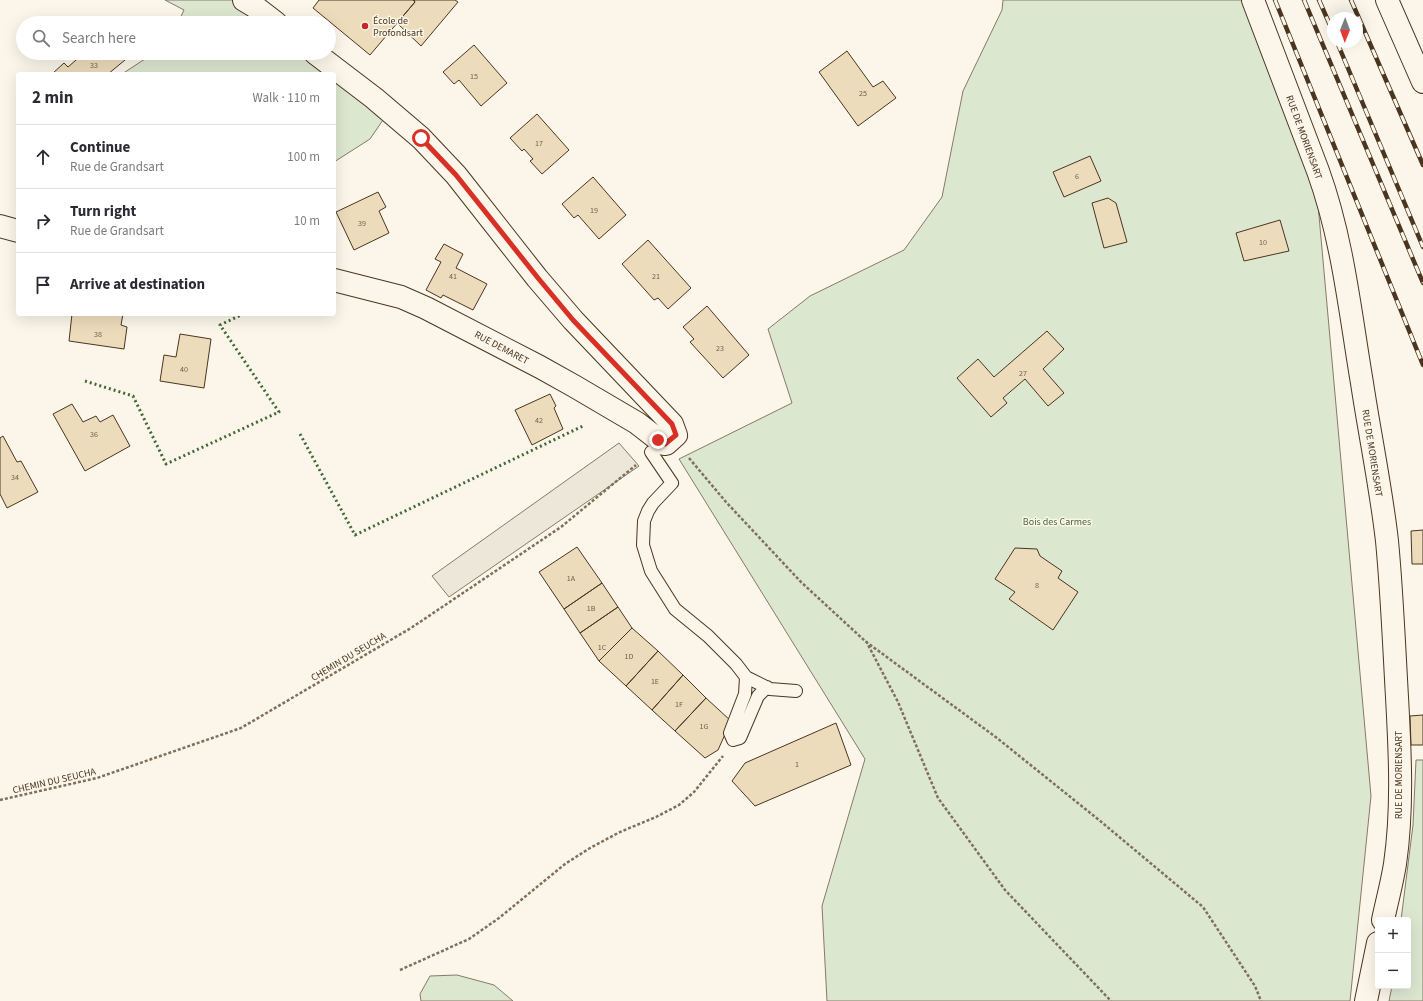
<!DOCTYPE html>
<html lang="en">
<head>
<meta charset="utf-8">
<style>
	:root { --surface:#fff; --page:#f2f2f3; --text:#2b2b33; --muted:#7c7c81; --line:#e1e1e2 }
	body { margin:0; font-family:"Source Sans 3",sans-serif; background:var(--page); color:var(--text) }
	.controls { position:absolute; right:12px; bottom:12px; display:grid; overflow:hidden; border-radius:4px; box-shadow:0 4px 16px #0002 }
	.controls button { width:36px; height:36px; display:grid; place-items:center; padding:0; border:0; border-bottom:1px solid var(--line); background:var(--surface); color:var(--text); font:20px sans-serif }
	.compass { position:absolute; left:1327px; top:12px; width:36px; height:36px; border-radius:50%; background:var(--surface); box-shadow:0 4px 16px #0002; rotate:181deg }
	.stop { position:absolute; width:12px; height:12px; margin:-9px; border:3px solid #d93025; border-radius:50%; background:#fff }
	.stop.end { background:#d93025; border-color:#fff; box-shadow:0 1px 4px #0008 }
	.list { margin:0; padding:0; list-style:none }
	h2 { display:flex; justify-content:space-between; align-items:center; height:52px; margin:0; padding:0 16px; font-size:17px }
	h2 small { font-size:13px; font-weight:400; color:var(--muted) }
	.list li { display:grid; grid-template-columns:26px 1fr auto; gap:12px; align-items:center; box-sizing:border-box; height:64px; padding:0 16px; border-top:1px solid var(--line) }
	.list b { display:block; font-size:15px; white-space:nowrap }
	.list p { margin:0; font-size:13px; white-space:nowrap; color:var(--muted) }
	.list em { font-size:13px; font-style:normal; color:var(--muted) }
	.icon { flex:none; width:22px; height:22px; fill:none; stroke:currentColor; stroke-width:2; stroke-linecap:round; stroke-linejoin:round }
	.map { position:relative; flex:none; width:1423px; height:1001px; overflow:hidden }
	.search { position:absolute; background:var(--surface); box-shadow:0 4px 16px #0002; left:16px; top:16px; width:320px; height:44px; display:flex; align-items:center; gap:10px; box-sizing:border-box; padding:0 14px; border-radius:22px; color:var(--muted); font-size:15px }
	.panel { position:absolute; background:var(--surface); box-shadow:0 4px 16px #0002; left:16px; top:72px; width:320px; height:244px; border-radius:4px }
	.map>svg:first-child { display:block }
	.green { fill:#dce7d0; stroke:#887966 }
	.parking { fill:#ede7d9; stroke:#887966 }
	.building { fill:#ecdcbc; stroke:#4a3520 }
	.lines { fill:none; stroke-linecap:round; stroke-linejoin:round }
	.lane-casing { stroke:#4a3520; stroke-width:14 }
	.street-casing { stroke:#4a3520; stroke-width:24 }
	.path { stroke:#7f6f5c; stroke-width:2.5; stroke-dasharray:3 2; stroke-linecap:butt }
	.lane { stroke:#fbf6e9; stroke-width:12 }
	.street { stroke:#fbf6e9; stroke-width:22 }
	.rail-casing { stroke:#4a3520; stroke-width:4.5 }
	.rail { stroke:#fbf6e9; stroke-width:3; stroke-dasharray:9; stroke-linecap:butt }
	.hedge { stroke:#436837; stroke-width:3; stroke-dasharray:2 3; stroke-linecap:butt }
	.route { stroke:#d93025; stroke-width:5 }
	.poi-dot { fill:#c62828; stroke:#fbf6e9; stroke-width:1.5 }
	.labels { text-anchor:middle; stroke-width:3; stroke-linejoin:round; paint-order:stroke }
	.number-label { font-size:8px; fill:#725f47 }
	.poi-label { font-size:10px; fill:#4a3520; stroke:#fbf6e9; text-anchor:start }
	.street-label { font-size:10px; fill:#4a3520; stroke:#fbf6e9 }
	.park-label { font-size:10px; fill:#436837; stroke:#fbf6e9 }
</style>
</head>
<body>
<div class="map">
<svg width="1423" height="1001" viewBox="0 0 1423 1001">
	<rect width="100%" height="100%" fill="#fbf6e9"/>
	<!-- green -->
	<path class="green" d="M165,0H259L276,23H178L184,10Z
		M1003,0H1245L1316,182L1371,796L1350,1001H827L822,906L865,759L679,459L792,403L768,329L810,296L904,250L942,197L963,91L1002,10Z
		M154,53H315L389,111L370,139L334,162V74H122Z
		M1416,760H1423V1001H1389L1392,986H1408V920H1401L1413,825Z
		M457,975L494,985L513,1001H421L420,994L430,976Z"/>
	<!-- parking -->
	<path class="parking" d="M619,443L639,466L449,597L432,576Z"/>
	<!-- building -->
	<path class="building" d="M319,0H413L415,2L370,55L313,8Z
		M414,0H455L458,2L421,46L397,23L415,2Z
		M474,45L507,83L481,106L459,80L454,84L443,72Z
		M847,51L873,87L883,81L896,98L858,126L819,72Z
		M84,53H119L125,60L108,74H52L64,63L68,67Z
		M537,114L569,150L542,174L530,161L533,159L524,149L522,151L510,138Z
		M1090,156L1101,181L1064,197L1053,172Z
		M593,177L626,215L599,239L578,215L574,218L562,204Z
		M378,192L386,207L379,211L389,233L354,250L336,212Z
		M1108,198L1116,203L1127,242L1104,248L1092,203Z
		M1280,220L1289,251L1244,261L1236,233Z
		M648,240L691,288L668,309L658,298L654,300L622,264Z
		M444,244L463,254L456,268L487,284L473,310L443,295L441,298L426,290L441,262L435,259Z
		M707,306L749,355L723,378L690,342L694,339L683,327Z
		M72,314H123L121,325L127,327L124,349L69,341Z
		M1047,331L1064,349L1043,369L1064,393L1048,406L1025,379L1003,398L1007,403L991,417L957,378L978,359L994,377Z
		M180,334L211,339L204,388L160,381L164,355L176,357Z
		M550,394L556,406L554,408L563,429L532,445L515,410Z
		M72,404L83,422L96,416L100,422L113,415L130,446L85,471L53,414Z
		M3,436L17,462L21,461L38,492L7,508L0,494V438Z
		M1423,530V564H1412L1411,531Z
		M577,547L602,583L564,609L539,572Z
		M1015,548L1037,549L1040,556L1062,571L1058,578L1078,592L1053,630L1009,599L1015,592L995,579Z
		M602,583L618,607L580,633L564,609Z
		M618,607L632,628L599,661L580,633Z
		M632,628L658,651L626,686L599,661Z
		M658,651L683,675L652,710L626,686Z
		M683,675L706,698L675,731L652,710Z
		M706,698L731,721L718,750L705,758L675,731Z
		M1423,715V745H1411L1410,716Z
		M836,723L851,765L755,806L732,781L745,763Z"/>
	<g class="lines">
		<!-- lane casing -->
		<g class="lane-casing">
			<path id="lane" d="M651,452L672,483L653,503L648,511L644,521L643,545L651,571L675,609L708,636L736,664L746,677L770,689L796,691
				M746,677L745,694L730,733L733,740L740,738L758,696L767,687"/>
		</g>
		<!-- street casing -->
		<g class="street-casing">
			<path id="street" d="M244,0L254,6L276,23
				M1253,0L1318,171C1343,240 1350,312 1362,383C1370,436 1381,488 1387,541C1392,593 1394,645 1397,697C1400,752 1403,809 1395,864C1392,883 1387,901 1383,920
				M1387,0L1423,82
				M315,53L374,98L421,138L456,175L537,278L573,320L672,424L676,435L666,444H664L637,423L574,386L540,367L426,308L401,297L334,280
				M0,226L18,231
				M1366,1001L1378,943"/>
		</g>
		<!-- path -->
		<path class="path" d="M689,458L726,502L801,582L865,641L997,738L1099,820L1203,907L1255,986L1261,1001
			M866,641L898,702L938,798L1005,890L1111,1001
			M0,800L97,778L241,728L411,628L561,527L636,465
			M400,970L469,939L499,918L565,864L590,848L620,832L656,817L679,805L694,792L723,756"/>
		<!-- lane -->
		<use href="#lane" class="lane"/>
		<!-- street -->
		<use href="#street" class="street"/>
		<!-- rail casing -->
		<g class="rail-casing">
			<path id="rail" d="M1275,0L1423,365
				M1304,0L1423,283
				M1319,0L1333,32
				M1351,0L1423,165
				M1337,42L1423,247"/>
		</g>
		<!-- rail -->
		<use href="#rail" class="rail"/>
		<!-- hedge -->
		<path class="hedge" d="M85,381L133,396L166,464L279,412L220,325L243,314
			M300,434L355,535L585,425"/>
	</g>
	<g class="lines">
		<!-- route -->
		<path class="route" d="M421,138L456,175L538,278L573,320L672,424L676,435L665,444L658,440"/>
	</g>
	<!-- markers -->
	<circle class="poi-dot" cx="365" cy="26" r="4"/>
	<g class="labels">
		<!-- number labels -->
		<g class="number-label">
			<text x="94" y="68">33</text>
			<text x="474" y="79">15</text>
			<text x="863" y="96">25</text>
			<text x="539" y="146">17</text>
			<text x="1077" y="179">6</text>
			<text x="594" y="213">19</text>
			<text x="362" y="226">39</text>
			<text x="1263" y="245">10</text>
			<text x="453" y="279">41</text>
			<text x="656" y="279">21</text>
			<text x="98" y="337">38</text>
			<text x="720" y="351">23</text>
			<text x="184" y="372">40</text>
			<text x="1023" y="376">27</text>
			<text x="539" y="423">42</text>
			<text x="94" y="437">36</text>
			<text x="15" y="480">34</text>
			<text x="571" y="581">1A</text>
			<text x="1037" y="588">8</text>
			<text x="591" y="611">1B</text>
			<text x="602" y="650">1C</text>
			<text x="629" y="659">1D</text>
			<text x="655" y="684">1E</text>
			<text x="679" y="707">1F</text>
			<text x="704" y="729">1G</text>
			<text x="797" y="767">1</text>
		</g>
		<!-- poi labels -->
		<g class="poi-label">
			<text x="373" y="24">École de<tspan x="373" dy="12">Profondsart</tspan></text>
		</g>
		<!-- street labels -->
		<g class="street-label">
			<text transform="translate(1305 137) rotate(70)" y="4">RUE DE MORIENSART</text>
			<text transform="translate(502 347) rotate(28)" y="4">RUE DEMARET</text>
			<text transform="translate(1373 453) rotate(81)" y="4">RUE DE MORIENSART</text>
			<text transform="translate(348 656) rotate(-31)" y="4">CHEMIN DU SEUCHA</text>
			<text transform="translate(1398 775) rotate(-90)" y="4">RUE DE MORIENSART</text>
			<text transform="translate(54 780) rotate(-13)" y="4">CHEMIN DU SEUCHA</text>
		</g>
		<!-- park labels -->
		<g class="park-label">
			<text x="1057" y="525">Bois des Carmes</text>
		</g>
	</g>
</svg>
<div class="controls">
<button>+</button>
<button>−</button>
</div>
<svg class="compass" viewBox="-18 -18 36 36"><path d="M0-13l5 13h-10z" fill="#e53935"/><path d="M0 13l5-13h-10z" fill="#7c7c81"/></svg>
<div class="stop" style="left:421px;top:138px"></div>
<div class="stop end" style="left:658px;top:440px"></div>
<div class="search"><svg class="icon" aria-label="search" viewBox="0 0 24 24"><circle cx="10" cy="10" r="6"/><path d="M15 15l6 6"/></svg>Search here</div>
<section class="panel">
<h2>2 min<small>Walk · 110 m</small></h2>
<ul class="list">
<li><svg class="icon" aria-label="ahead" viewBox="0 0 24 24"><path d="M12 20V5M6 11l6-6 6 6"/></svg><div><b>Continue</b><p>Rue de Grandsart</p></div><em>100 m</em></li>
<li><svg class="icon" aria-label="right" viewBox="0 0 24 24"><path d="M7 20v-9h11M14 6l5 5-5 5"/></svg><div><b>Turn right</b><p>Rue de Grandsart</p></div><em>10 m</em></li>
<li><svg class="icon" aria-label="arrive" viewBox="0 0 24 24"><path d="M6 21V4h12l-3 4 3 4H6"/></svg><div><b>Arrive at destination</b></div></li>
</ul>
</section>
</div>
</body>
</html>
